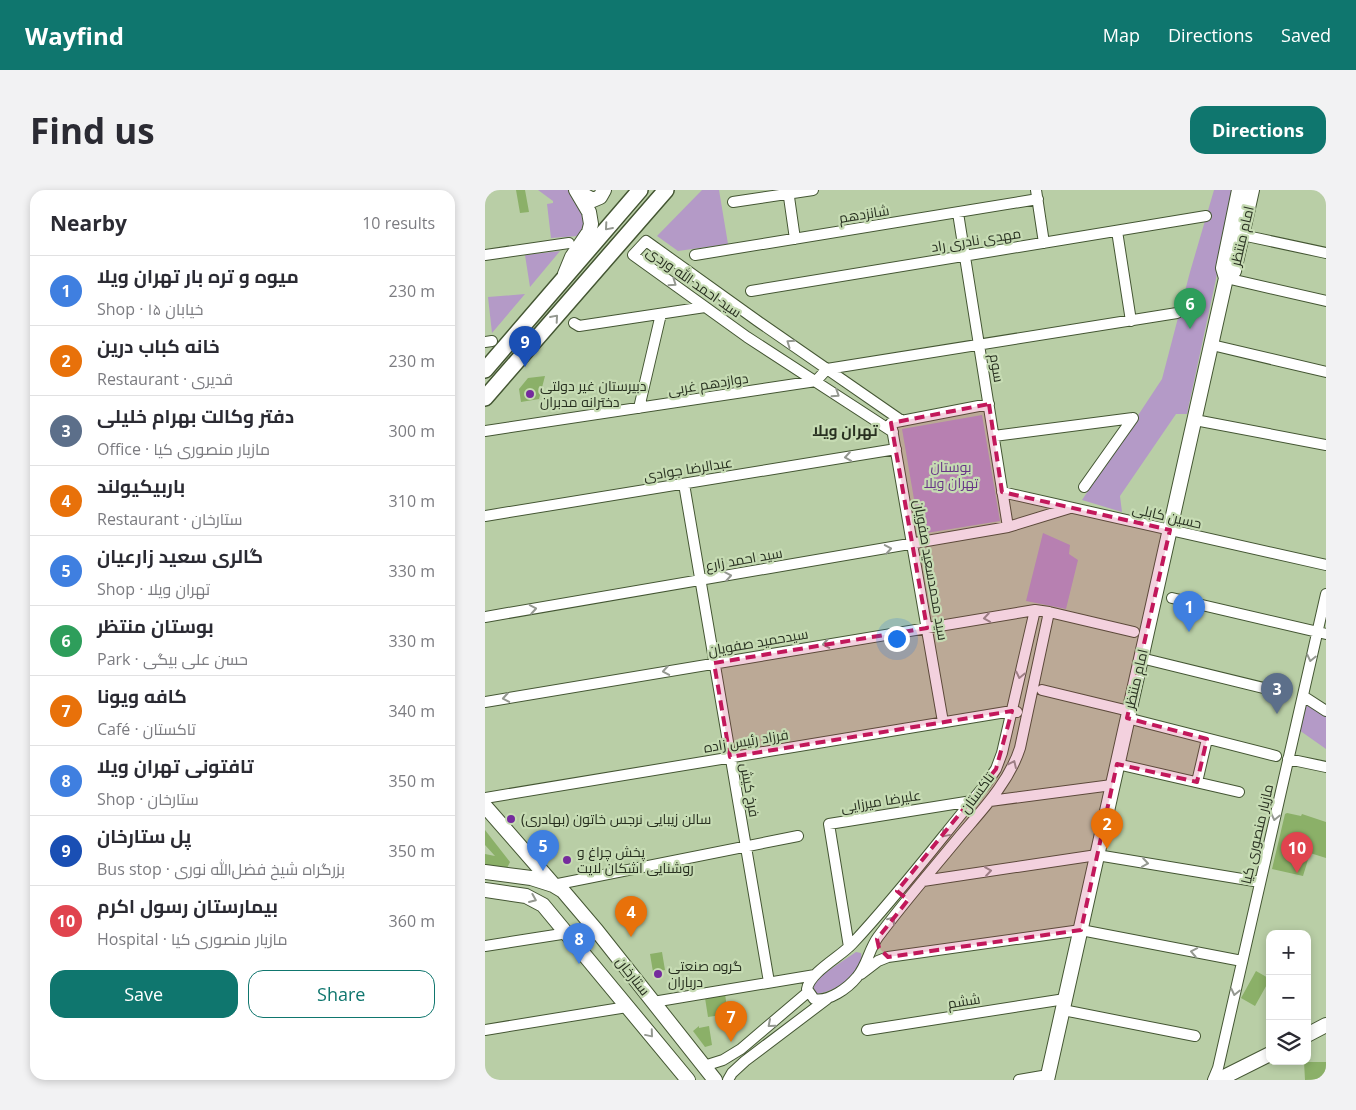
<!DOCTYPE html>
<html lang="en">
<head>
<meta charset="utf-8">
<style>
	:root { --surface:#fff; --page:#f2f2f3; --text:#2b2b33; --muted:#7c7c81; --line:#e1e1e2; --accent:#0f766e }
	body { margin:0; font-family:"Open Sans",Cairo,sans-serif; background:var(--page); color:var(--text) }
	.controls { position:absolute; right:15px; bottom:15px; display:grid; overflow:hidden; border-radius:10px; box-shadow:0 2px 8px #0003 }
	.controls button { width:45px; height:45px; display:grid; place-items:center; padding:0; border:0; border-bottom:1px solid var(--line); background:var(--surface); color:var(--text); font:25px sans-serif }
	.you { position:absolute; left:411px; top:448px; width:18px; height:18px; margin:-12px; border:4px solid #fff; border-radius:50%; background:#1a73e8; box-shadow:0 0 0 8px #1a73e833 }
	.badge { display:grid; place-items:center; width:32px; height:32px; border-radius:50%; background:var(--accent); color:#fff; font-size:16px; font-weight:700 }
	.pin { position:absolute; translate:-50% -41px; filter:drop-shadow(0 1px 2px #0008) }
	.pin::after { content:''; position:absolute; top:26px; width:18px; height:15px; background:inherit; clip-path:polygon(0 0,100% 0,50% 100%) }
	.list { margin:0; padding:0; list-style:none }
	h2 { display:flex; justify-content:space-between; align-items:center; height:65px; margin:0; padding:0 20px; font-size:21px }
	h2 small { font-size:16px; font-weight:400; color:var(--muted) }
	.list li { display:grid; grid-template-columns:32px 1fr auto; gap:15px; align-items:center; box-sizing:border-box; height:70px; padding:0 20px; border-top:1px solid var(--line) }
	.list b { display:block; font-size:19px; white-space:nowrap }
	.list p { margin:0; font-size:16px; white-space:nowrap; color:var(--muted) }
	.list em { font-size:16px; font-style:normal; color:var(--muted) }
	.actions { display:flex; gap:10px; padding:15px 20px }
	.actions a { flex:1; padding:11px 0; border:1px solid var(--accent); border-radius:15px; text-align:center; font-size:18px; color:var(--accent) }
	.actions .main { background:var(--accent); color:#fff }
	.icon { flex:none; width:28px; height:28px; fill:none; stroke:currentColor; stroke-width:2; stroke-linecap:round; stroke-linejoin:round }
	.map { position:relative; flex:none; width:841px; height:890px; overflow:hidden; border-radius:15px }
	header { display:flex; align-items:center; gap:30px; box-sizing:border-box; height:70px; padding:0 25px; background:var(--accent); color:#fff }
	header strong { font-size:24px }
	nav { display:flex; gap:28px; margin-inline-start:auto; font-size:18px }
	.intro { display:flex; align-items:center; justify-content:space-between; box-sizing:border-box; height:120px; padding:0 30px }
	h1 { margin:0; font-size:35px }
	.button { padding:12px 22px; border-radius:15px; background:var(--accent); color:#fff; font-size:18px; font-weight:700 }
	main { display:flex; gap:30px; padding:0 30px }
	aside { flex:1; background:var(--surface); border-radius:15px; box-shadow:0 2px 8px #0003 }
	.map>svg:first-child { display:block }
	.green { fill:#b49ac7 }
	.building { fill:#8bb068 }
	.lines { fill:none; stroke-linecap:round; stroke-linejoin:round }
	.minor-casing { stroke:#445633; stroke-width:12 }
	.major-casing { stroke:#445633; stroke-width:16 }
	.highway-casing { stroke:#445633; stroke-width:18 }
	.minor { stroke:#fff; stroke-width:10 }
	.major { stroke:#fff; stroke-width:14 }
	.highway { stroke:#fff; stroke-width:15 }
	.oneway { stroke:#949890 }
	.marked { fill:#c2185b; fill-opacity:0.2; stroke:#c2185b; stroke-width:4; stroke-dasharray:10 6; stroke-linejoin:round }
	.poi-dot { fill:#752b9d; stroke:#c6dbb3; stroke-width:2 }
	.labels { text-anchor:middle; stroke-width:4.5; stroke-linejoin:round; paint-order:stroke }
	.street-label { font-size:14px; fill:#283020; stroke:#c6dbb3 }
	.poi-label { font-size:14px; fill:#283020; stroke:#c6dbb3; text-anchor:start }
	.park-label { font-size:14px; fill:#683587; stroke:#c6dbb3 }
	.neighbourhood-label { font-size:15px; font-weight:bold; fill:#283020; stroke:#c6dbb3 }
</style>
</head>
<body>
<header>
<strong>Wayfind</strong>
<nav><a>Map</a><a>Directions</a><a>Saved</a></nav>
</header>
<div class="intro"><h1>Find us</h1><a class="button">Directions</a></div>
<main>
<aside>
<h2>Nearby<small>10 results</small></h2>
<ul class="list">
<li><span class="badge" style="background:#3f7fe0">1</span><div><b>میوه و تره بار تهران ویلا</b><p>Shop · خیابان ۱۵</p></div><em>230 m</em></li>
<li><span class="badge" style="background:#e8710a">2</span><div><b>خانه کباب درین</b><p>Restaurant · قدیری</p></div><em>230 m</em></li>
<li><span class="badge" style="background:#5c6f8a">3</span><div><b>دفتر وکالت بهرام خلیلی</b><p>Office · مازیار منصوری کیا</p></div><em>300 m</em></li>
<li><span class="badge" style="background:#e8710a">4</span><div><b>باربیکیولند</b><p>Restaurant · ستارخان</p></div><em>310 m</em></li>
<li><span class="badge" style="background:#3f7fe0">5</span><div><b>گالری سعید زارعیان</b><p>Shop · تهران ویلا</p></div><em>330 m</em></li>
<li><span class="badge" style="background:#2e9e5b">6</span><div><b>بوستان منتظر</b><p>Park · حسن علی بیگی</p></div><em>330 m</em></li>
<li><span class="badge" style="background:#e8710a">7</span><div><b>کافه ویونا</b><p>Café · تاکستان</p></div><em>340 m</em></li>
<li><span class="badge" style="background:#3f7fe0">8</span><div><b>تافتونی تهران ویلا</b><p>Shop · ستارخان</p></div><em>350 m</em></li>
<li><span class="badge" style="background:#1a4fb4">9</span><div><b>پل ستارخان</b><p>Bus stop · بزرگراه شیخ فضل‌الله نوری</p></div><em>350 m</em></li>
<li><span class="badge" style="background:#e0444e">10</span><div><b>بیمارستان رسول اکرم</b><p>Hospital · مازیار منصوری کیا</p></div><em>360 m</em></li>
</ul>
<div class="actions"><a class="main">Save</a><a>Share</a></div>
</aside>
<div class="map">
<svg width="841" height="890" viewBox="0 0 841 890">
	<rect width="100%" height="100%" fill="#b9cea6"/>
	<!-- green -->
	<path class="green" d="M53,0H84C94,16 106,29 93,46L66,48L62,14L68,13V11Z
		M217,0H234L243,54L193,61L172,46Z
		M729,0H748L731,89L702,224H691L635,306L637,322L597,310L677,189L705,82Z
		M75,61L45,97L40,65Z
		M40,104L7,143L3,107Z
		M497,225L515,331L435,344L417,239Z
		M558,343L585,355L584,364L593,370L581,419L541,411Z
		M821,512L841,525V559L814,540Z
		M371,762L376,763C382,784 348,802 331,804L327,800L328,791Z"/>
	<!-- building -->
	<path class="building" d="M31,0H40L44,22L35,23Z
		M60,186L54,209L36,212L34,199L43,188Z
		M802,623L816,626L817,624L841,632V668L825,663L818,686L787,679L800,624Z
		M0,640L25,672L22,678L0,675V664L10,666L0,655Z
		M177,762L180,780L168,782L165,764Z
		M771,781L785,789L770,816L756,808Z
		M240,804L243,824L223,827L220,808Z
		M214,836V838L224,836L227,855L220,857L208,841Z
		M819,872H841V889L820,890Z"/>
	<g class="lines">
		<!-- minor casing -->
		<g class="minor-casing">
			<path id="minor" d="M303,0L310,49
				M551,0L559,53
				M248,12L328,0
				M473,23L523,337
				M632,41L646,131
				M757,45L841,63
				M0,65L84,53
				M210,65L553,9
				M741,88L841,111
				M266,101L721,26
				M89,133L94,136L220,117
				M0,152L7,151
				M727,155L841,182
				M154,218L176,124
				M710,230L841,255
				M0,241L331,191L342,179L692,123
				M408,242L262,147L148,65L161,51L274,132L417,231
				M509,246L648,228
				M199,294L284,792
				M599,297L648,228
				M517,302L841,375
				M0,326L411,259
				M687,408L841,444
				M550,420L517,563L511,579L500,595C456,648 414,704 367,754C355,767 325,782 322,799L329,809C344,812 363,798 372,787C382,776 384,759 393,747C419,712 448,679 475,646C498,619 524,592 535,558L564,422
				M0,427L523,337L585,318
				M656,468L791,501
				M557,500L644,521
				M821,508L841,521
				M0,512L550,420L564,422L649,442
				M642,528L791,566
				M458,532L406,233L504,214
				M803,569L841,577
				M632,574L754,602
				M712,592L722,549
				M0,608L527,521L532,522
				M505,611L627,595
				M438,691L612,665L775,692
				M68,695L313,646
				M0,756L83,743
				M364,757L344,634L487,611
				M376,784L393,771L403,767L596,740L757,771
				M168,812L330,785
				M578,820L710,846
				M0,840L142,817
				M382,840L580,809
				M219,876L238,870L256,859L323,802
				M243,890L247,883L260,871L342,809
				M534,890L563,885
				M728,890L733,878L841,404"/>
		</g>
		<!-- major casing -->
		<g class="major-casing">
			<path id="major" d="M93,2L108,10L115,7L119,0
				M80,84L87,67L104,42L106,34L104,22L91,0
				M741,88L749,81L767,0
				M0,616L68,694
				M0,682L46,688L68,695L78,701L112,741L230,890
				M0,700L41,706L58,715L203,890
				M822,845L841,835
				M562,890L741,88L738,78L754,0
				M733,890L785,864"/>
		</g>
		<!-- highway casing -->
		<g class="highway-casing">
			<path id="highway" d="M0,180L155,0
				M0,208L181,0"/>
		</g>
		<!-- minor -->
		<use href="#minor" class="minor"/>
		<!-- major -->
		<use href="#major" class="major"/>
		<!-- highway -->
		<use href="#highway" class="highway"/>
	</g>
	<!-- one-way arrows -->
	<defs><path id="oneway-chevron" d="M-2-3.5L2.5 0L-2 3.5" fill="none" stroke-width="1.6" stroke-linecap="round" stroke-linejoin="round" transform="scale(1.25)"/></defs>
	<g class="oneway">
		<use href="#oneway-chevron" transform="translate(123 37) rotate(131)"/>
		<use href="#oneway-chevron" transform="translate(188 93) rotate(35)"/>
		<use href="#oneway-chevron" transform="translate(70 128) rotate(-49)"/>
		<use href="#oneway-chevron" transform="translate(305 153) rotate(-145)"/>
		<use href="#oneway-chevron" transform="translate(351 204) rotate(33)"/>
		<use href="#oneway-chevron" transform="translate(363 267) rotate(171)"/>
		<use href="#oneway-chevron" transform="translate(403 359) rotate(-10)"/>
		<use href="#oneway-chevron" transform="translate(243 386) rotate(-10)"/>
		<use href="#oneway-chevron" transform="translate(48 419) rotate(-10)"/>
		<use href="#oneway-chevron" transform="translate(502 428) rotate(171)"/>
		<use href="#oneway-chevron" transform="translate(341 454) rotate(170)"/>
		<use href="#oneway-chevron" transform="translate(826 468) rotate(103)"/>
		<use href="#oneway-chevron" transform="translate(181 481) rotate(170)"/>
		<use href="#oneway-chevron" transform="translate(535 485) rotate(103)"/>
		<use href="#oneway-chevron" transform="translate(21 508) rotate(170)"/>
		<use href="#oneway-chevron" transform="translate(528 574) rotate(-65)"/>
		<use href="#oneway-chevron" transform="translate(790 627) rotate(103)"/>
		<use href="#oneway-chevron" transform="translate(460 644) rotate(130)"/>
		<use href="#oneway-chevron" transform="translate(660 673) rotate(9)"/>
		<use href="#oneway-chevron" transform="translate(503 681) rotate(-8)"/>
		<use href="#oneway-chevron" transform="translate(48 709) rotate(23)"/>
		<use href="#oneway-chevron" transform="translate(407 730) rotate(-52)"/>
		<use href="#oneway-chevron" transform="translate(709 762) rotate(-169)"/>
		<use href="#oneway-chevron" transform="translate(750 802) rotate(103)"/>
		<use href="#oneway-chevron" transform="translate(286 834) rotate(139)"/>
		<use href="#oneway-chevron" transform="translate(165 844) rotate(50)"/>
	</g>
	<!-- marked area -->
	<path class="marked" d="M504,214L517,302L685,340L642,528L722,549L712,592L632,574L596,740L403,767L394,758L392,749L423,710L412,701L511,579L527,521L245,567L229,473L442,438L406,233Z"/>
	<!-- markers -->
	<g class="poi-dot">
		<circle cx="45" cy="204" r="5"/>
		<circle cx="26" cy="629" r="5"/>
		<circle cx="82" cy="670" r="5"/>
		<circle cx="173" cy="784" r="5"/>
	</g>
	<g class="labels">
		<!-- street labels -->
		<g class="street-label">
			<text transform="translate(379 24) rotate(-9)" y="5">شانزدهم</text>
			<text transform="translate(757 46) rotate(-77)" y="5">امام منتظر</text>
			<text transform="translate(491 50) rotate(-9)" y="5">مهدی نادری راد</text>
			<text transform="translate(209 92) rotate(35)" y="5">سید احمد الله وردی</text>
			<text transform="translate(512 178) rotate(81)" y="5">سوم</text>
			<text transform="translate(223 194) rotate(-9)" y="5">دوازدهم غربی</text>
			<text transform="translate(203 279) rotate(-9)" y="5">عبدالرضا جوادی</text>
			<text transform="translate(682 326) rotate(13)" y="5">حسین کابلی</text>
			<text transform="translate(259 369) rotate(-10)" y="5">سید احمد زارع</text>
			<text transform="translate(446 380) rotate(80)" y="5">سید محمدسعید صفویان</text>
			<text transform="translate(273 452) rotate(-10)" y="5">سیدحمید صفویان</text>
			<text transform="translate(651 489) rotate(-77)" y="5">امام منتظر</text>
			<text transform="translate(261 551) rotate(-9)" y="5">فرزاد رئیس زاده</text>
			<text transform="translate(265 600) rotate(80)" y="5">فرخ کیش</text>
			<text transform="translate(492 603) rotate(-53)" y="5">تاکستان</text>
			<text transform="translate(396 611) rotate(-9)" y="5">علیرضا میرزایی</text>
			<text transform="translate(772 644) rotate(-77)" y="5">مازیار منصوری کیا</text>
			<text transform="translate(148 786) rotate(52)" y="5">ستارخان</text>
			<text transform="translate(479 811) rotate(-9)" y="5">ششم</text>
		</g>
		<!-- poi labels -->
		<g class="poi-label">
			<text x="55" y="201">دبیرستان غیر دولتی<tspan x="55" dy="16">دخترانه مدبران</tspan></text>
			<text x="36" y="634">سالن زیبایی نرجس خاتون (بهادری)</text>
			<text x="92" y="667">پخش چراغ و<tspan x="92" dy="16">روشنایی اشکان لایت</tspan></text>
			<text x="183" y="781">گروه صنعتی<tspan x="183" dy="16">درباران</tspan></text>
		</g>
		<!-- park labels -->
		<g class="park-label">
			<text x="466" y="282">بوستان<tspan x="466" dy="16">تهران ویلا</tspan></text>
		</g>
		<!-- neighbourhood labels -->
		<g class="neighbourhood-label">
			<text x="360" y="246">تهران ویلا</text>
		</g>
	</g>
</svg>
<div class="controls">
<button>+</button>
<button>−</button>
<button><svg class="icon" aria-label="layers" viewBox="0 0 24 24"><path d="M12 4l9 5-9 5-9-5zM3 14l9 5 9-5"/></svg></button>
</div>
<div class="you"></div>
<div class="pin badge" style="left:704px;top:442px;background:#3f7fe0">1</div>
<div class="pin badge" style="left:622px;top:659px;background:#e8710a">2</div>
<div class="pin badge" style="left:792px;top:524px;background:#5c6f8a">3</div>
<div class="pin badge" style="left:146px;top:747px;background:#e8710a">4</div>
<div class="pin badge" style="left:58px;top:681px;background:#3f7fe0">5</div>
<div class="pin badge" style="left:705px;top:139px;background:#2e9e5b">6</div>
<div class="pin badge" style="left:246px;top:852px;background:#e8710a">7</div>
<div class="pin badge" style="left:94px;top:774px;background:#3f7fe0">8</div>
<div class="pin badge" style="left:40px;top:177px;background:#1a4fb4">9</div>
<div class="pin badge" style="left:812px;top:683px;background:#e0444e">10</div>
</div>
</main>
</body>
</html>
